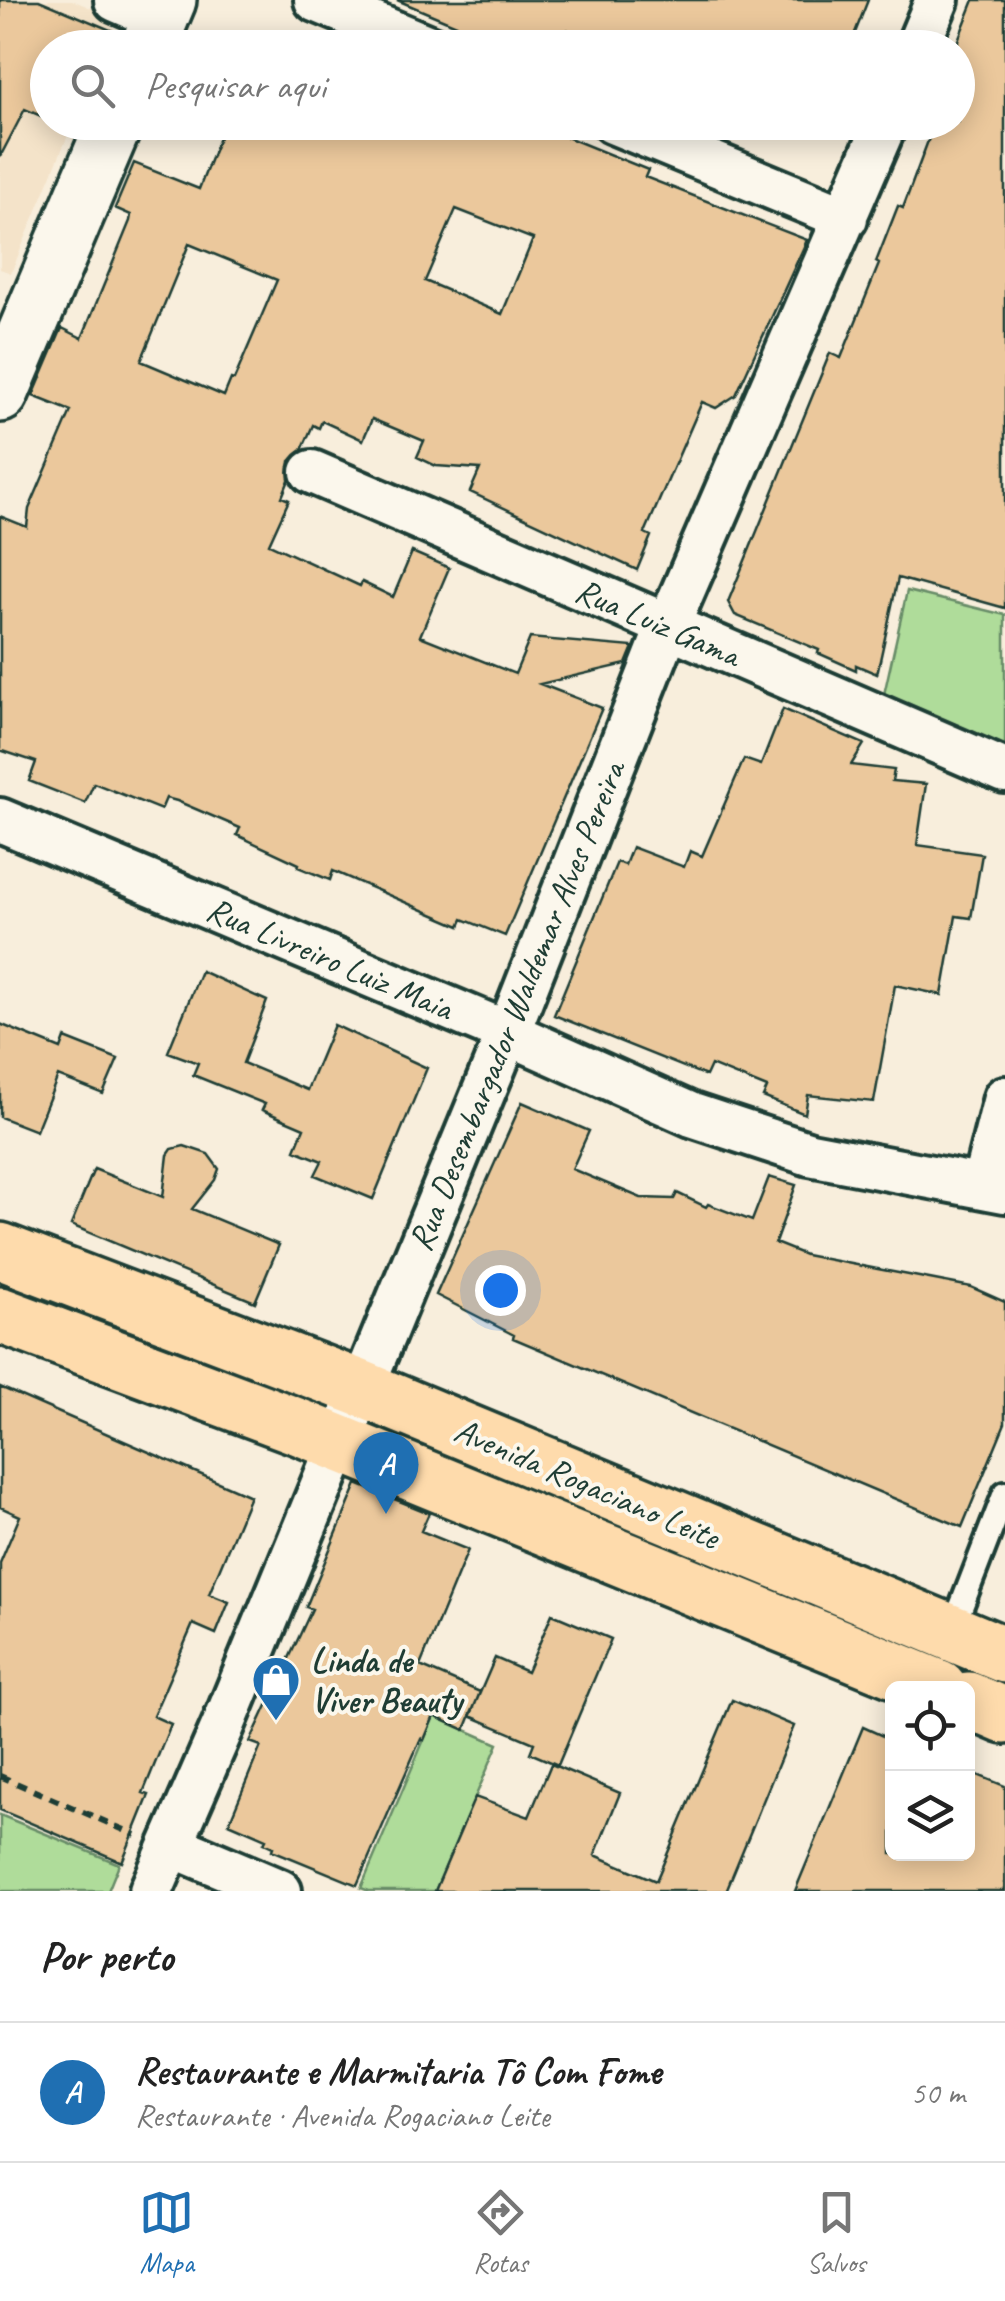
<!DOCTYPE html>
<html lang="pt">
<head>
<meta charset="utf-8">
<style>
	:root { --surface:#fff; --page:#f2f2f2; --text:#222; --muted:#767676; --line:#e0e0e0; --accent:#1f6fb2 }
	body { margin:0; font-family:Caveat,sans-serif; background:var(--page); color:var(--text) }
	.controls { position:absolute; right:30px; bottom:30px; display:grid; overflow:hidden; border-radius:15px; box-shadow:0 5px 25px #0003 }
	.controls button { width:90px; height:90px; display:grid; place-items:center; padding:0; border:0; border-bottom:2px solid var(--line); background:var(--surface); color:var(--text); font:50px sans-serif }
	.you { position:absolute; left:500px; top:1290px; width:35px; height:35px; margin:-25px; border:8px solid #fff; border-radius:50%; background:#1a73e8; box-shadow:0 0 0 15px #1a73e833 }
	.badge { display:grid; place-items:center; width:65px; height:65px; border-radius:50%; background:var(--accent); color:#fff; font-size:32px; font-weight:700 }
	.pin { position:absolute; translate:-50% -82px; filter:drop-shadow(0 2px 5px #0008) }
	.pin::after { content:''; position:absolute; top:52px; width:35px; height:30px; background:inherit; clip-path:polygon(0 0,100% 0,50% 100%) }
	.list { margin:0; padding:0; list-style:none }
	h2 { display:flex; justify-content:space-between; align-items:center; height:130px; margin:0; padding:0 40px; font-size:42px }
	h2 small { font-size:32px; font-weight:400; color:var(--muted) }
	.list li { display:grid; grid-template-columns:65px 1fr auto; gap:30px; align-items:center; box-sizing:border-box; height:140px; padding:0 40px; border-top:2px solid var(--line) }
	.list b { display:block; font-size:38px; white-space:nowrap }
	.list p { margin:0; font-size:32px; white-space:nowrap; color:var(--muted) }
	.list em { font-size:32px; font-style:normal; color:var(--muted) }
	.icon { flex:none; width:55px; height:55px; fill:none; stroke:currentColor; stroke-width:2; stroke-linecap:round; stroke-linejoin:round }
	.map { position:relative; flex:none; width:1005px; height:1891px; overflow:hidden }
	.search { position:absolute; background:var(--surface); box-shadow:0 5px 25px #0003; left:30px; right:30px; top:30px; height:110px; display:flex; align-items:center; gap:25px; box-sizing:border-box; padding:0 35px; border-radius:55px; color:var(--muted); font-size:38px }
	.sheet { height:270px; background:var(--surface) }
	nav { display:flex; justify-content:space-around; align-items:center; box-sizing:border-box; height:140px; border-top:2px solid var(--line); background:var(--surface); font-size:28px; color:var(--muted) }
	nav a { display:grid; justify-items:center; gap:5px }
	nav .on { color:var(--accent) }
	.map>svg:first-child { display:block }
	.built { fill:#f4e3c9 }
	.green { fill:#afdc9a; stroke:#678c67; stroke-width:2.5 }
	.building { fill:#ebc89c; stroke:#1f3d34; stroke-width:2.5; fill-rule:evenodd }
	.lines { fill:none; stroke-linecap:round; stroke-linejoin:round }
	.lane-casing { stroke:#1f3d34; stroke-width:30 }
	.street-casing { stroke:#1f3d34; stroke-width:50 }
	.secondary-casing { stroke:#1f3d34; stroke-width:62 }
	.primary-casing { stroke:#1f3d34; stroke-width:62 }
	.path { stroke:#1f3d34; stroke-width:6; stroke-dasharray:10 8; stroke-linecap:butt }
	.lane { stroke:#fbf7ec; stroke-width:22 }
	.street { stroke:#fbf7ec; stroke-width:42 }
	.secondary { stroke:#fbf7ec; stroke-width:55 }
	.primary { stroke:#fedbac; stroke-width:55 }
	.labels { text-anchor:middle; stroke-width:8; stroke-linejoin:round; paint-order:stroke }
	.street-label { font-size:35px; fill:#1f3d34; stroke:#fbf7ec }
	.poi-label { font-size:35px; font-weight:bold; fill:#1f3d34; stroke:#fbf7ec; text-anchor:start }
</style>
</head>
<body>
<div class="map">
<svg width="1005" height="1891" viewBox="0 0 1005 1891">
	<rect width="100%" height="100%" fill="#f8eedc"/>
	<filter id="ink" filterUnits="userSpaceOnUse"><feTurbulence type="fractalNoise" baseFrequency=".01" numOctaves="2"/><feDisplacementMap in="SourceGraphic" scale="20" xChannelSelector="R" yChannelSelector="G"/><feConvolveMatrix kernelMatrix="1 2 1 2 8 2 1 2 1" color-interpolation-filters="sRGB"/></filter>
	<g filter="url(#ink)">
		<!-- built -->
		<path class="built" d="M0,0H72L103,13L113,28L105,47L48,48V122L73,123L11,273L0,269Z"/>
		<!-- green -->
		<path class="green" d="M907,591L1005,615V759L881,708Z
			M434,1716L498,1744L435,1891H369L361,1888Z
			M0,1815L119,1864L108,1891H0Z"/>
		<!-- building -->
		<path class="building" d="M0,0H39L120,34L117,48H48V119L25,109L0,157Z
			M397,0H868L849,48H612L568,30L561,48H526L487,32L485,37Z
			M974,0H1005V608L898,578L877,674L856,665V670L818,653L819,650L735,615L728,602L830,353L841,358L879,264L876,262L898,206L903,208L935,122H958V40Z
			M225,122H254L282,134L287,122H530L648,170L645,177L807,240L736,395L716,408L702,402L645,533L651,536L637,570L470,492L480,469L436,466L417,457L424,441L372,419L363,440L322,421L319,428L313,425L302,450L290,461L289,480L282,497L289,500L269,544L360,586L362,582L393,597L412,552L449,568L420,636L515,674L530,638L633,647L626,664L540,684L602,708L505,936L463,919L460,926L333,871L330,880L298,867L299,864L237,835L240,828L177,801L166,798L161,810L94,783L85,803L29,781L36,762L0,750V516L27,527L29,509L71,411L33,396L62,328L82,338L130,221L131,215L115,208L134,163L199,189ZM456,209L533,239L502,314L425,281ZM189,244L277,280L234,380L231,379L224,396L141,361Z
			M783,709L864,744L851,765L894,770L892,781L926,784L917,845L982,854L971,918L956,916L942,995L895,985L874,1102L808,1095L805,1114L763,1097L767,1088L711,1065L706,1076L554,1015L617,862L625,865L632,847L684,867L690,851L702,856L744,759L761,765Z
			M201,971L267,1001L243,1063L307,1090L334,1025L427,1068L373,1199L315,1175L322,1161L295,1150L304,1128L262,1110L265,1104L193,1075L198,1063L168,1052Z
			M0,1024L61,1049L65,1038L118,1059L103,1094L58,1076L36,1131L0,1117Z
			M522,1102L589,1131L572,1169L641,1198L674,1199L677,1193L706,1207L708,1204L752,1221L769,1177L796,1185L775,1243L805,1255L971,1287L1005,1302V1423L962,1527L513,1338L514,1335L436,1295Z
			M184,1146L208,1154L219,1169L215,1180L192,1209L279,1245L255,1302L71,1225L94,1169L163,1197L168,1155L172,1149Z
			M0,1387L250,1496L209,1594L229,1602L216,1634L193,1624L153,1716L171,1724L143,1793L149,1795L122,1862L0,1810V1563L20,1516L0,1507Z
			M357,1484L429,1513L421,1531L468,1550L420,1666L480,1692L465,1730L434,1716L424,1740L421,1738L357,1885L272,1850L273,1847L264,1843L266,1839L229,1823L261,1746L250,1742L312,1609L306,1607Z
			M552,1614L611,1639L558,1765L530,1753L534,1743L470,1716L495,1658L527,1672Z
			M732,1700L794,1726L726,1891H435L475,1797L529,1817L551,1764L620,1793L595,1855L656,1881Z
			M863,1727L892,1740V1854H968V1771L1005,1786V1891H795Z"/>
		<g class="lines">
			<!-- lane casing -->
			<g class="lane-casing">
				<path id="lane" d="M951,1633L1005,1493"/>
			</g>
			<!-- street casing -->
			<g class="street-casing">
				<path id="street" d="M116,0L160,19
					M316,0L431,48
					M917,48L937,0
					M613,122L846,218
					M312,472L1005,771
					M0,820L508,1033L692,1115L810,1154L1005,1191
					M983,1186L1005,1098
					M171,1845L280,1891
					M151,1891L223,1726L508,1033L668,626L886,122"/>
			</g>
			<!-- secondary casing -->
			<g class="secondary-casing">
				<path id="secondary" d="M148,48L168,0
					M0,394L115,122"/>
			</g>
			<!-- primary casing -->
			<g class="primary-casing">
				<path id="primary" d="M0,1251L360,1388L1005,1655
					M0,1315L302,1428L939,1688
					M968,1700L1005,1716"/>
			</g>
			<!-- path -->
			<path class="path" d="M0,1776L136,1835"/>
			<!-- lane -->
			<use href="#lane" class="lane"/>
			<!-- street -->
			<use href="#street" class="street"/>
			<!-- secondary -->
			<use href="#secondary" class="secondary"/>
			<!-- primary -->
			<use href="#primary" class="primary"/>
		</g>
	</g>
	<!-- icons -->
	<defs>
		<g id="shop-pin" transform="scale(2.5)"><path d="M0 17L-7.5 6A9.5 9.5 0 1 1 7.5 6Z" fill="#1f6fb2" stroke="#fbf7ec"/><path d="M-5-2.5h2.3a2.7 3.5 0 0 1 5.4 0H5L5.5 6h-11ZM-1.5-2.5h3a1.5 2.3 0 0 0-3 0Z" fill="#fff"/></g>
	</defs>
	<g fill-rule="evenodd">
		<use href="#shop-pin" x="276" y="1680"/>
	</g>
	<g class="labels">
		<!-- street labels -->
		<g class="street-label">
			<text transform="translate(658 622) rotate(23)" y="12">Rua Luiz Gama</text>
			<text transform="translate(330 958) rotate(23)" y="12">Rua Livreiro Luiz Maia</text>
			<text transform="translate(516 1006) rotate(-68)" y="12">Rua Desembargador Waldemar Alves Pereira</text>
			<text transform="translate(587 1483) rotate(23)" y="12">Avenida Rogaciano Leite</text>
		</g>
		<!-- poi labels -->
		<g class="poi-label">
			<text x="311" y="1672">Linda de<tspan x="311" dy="40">Viver Beauty</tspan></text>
		</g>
	</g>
</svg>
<div class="controls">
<button><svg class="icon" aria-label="locate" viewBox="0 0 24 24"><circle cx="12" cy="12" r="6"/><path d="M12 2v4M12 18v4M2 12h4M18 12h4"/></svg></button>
<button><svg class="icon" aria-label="layers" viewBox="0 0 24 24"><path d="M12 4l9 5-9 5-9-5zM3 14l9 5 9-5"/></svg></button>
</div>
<div class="you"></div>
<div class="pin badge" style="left:386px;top:1514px">A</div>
<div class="search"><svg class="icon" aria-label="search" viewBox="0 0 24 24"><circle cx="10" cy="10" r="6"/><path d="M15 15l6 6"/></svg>Pesquisar aqui</div>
</div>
<section class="sheet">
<h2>Por perto<small></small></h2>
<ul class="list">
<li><span class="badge">A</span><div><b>Restaurante e Marmitaria Tô Com Fome</b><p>Restaurante · Avenida Rogaciano Leite</p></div><em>50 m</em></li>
</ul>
</section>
<nav>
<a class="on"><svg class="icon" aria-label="map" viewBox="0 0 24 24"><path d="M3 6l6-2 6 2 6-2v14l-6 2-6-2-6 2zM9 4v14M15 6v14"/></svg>Mapa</a>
<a><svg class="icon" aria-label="directions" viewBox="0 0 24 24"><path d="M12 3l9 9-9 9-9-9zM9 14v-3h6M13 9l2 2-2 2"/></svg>Rotas</a>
<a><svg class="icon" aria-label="saved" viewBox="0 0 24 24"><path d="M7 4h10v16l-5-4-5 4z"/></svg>Salvos</a>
</nav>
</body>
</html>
